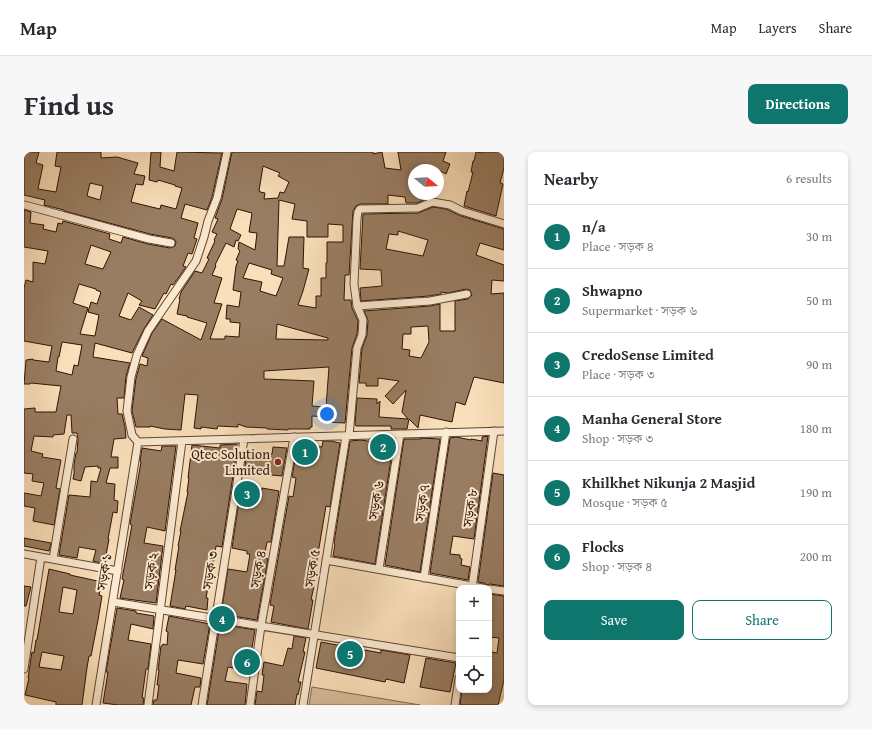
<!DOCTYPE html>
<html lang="en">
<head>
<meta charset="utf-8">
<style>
	:root { --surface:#fff; --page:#f7f7f7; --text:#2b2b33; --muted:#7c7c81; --line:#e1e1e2; --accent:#0f766e }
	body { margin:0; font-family:"Gentium Book Plus","Noto Serif Bengali",serif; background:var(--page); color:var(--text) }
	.controls { position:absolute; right:12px; bottom:12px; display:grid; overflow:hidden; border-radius:8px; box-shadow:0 2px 6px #0003 }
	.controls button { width:36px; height:36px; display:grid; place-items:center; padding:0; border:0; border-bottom:1px solid var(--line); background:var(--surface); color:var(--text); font:20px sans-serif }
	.compass { position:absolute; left:384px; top:12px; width:36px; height:36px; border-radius:50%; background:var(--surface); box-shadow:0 2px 6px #0003; rotate:108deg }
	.you { position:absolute; left:303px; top:262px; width:14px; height:14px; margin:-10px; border:3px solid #fff; border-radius:50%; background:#1a73e8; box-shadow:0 0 0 6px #1a73e833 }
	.badge { display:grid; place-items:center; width:26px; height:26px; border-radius:50%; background:var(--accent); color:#fff; font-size:13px; font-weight:700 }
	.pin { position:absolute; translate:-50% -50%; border:2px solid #fff; box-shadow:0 1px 4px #0006 }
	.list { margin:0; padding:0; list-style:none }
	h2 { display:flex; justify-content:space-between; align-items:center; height:52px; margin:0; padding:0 16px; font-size:17px }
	h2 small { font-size:13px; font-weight:400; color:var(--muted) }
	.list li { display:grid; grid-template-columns:26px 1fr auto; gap:12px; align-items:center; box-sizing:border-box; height:64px; padding:0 16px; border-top:1px solid var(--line) }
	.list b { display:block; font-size:15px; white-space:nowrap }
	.list p { margin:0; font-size:13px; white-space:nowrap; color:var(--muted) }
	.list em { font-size:13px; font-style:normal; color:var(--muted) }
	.actions { display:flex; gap:8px; padding:12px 16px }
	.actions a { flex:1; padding:9px 0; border:1px solid var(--accent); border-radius:8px; text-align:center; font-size:14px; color:var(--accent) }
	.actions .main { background:var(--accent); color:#fff }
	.icon { flex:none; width:22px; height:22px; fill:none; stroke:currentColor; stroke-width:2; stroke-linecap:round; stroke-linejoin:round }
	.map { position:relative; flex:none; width:480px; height:553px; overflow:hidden; border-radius:8px }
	header { display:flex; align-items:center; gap:24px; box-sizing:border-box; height:56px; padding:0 20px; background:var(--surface); border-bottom:1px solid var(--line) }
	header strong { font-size:19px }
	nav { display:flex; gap:22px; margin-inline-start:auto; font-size:14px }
	.intro { display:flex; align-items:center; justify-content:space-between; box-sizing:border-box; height:96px; padding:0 24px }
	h1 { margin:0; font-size:28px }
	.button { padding:10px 18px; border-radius:8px; background:var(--accent); color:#fff; font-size:14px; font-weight:700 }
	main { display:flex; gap:24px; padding:0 24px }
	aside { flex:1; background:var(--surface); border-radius:8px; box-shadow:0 2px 6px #0003 }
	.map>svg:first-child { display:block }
	.green { fill:#d7bc9b; stroke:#84684f }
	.building { fill:#997d62; stroke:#301303; fill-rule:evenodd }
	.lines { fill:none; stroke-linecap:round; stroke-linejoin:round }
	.street-casing { stroke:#624631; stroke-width:9 }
	.street { stroke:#fbead2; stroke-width:7 }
	.poi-dot { fill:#8f2418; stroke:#fbead2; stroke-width:1.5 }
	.labels { text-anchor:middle; stroke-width:4; stroke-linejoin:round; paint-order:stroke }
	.poi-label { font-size:14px; fill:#301303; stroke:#fbead2; text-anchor:end }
	.street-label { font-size:14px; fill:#301303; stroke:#fbead2 }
</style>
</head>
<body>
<header>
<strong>Map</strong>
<nav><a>Map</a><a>Layers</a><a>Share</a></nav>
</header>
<div class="intro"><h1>Find us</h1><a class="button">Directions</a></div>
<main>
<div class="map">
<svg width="480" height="553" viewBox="0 0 480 553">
	<rect width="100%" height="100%" fill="#f9dfba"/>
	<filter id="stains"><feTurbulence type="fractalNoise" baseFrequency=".005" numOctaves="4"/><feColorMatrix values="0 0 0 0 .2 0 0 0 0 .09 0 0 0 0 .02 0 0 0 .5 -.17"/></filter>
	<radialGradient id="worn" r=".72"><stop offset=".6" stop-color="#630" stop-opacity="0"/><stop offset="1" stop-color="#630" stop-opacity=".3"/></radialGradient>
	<!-- green -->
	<path class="green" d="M288,535L396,553H285Z"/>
	<!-- building -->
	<path class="building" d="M1,0H15L12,11L19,13L14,37L32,40L37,15L31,14L33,0H77V6L93,5L114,11L110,22L121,24L119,33L112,32L107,50L136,57L137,53L152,57L158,36L151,34V33L134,28L133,30L125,28L127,0H137L136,15L150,19L153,0L198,1L188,45L183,58L161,52L157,66L174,71L170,86L173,87L168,102L164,101L159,114L162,115L149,133L147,132L142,142L140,141L131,157L115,153L118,149L104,141L95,164L107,168L115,155L129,163L120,177L108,201L71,191L69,205L106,211L102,224L100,246H93L94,262H98L101,275L102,286L90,287L87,305H94V316H86L82,331L91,332L90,348L94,349L93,361L89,360L84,387H85L82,403H83L81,412L69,409L72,398L55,395L53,406L35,403L45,343L66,345L67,329L73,330L77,316H74V314L61,315L57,329L49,327L50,322V313L52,301H53L54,287L53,281H48L47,263H43L40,282L29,283V285L10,284L7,299L19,302L18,305L37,308L32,336L36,337L30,373L9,369L11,356L0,354V341L17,344L20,331L8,329L9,322L0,321V257L11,256V260H32L37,234L7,231L6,232H0L2,208L9,207V208L25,210L28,194L0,189V136L2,128L9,130V110L21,112L24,99L0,95V58L7,60L6,71L20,73L19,77L32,80L34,71L38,72L39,69L86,82L85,87L97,91L99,85L124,92L146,96L151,94L152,90L150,87L148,86L126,82L40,59V58L20,53L21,48L0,43V4ZM66,31L79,34L76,48L63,44ZM67,93L87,100L79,117L61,112ZM55,132L72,137V138L77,140L73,152L67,150L64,160L75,163L71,184L56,182L64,156L49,151ZM38,190L58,193L54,214L50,213L48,223L32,219L34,205H35Z
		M208,0H349V2L358,0L361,16L377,18L374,0H422L419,9L426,12L422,22L414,18H390V42H411V45H406L393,51H382L381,45L364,43V52H336L332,54L329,59L325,123H321L320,148H327L328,156L334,169L333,182L328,196L321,271L301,270V265L288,264V275H286V277H264V278L243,277V276L222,275L214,272V275L194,274L193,277L177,275V277L170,276L174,243L161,242L157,278L141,277L126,274V275H112L108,259L112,226L116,212L123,214L124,206L118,204L128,181L138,167L177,188L183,171L163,165V164L153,162L156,147H155L157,140L171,119L178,121L185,107L183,106L191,89L190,88L193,82L188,80L194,67L191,66L198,47ZM239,14L256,21L254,24L265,30L260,41L256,40L254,46L240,47L241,41L236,40V39H235ZM255,48L271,52L268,67L283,69V85H304V72L319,73V90H303V111H302V126H297V144H292V156L274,153L279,139L285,117L279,116L280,85H265L260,114H253ZM213,57L228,61L225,80L233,81L231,98L215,90L214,97L216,99L212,108L214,109L212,114L209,138L217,140L215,155L203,153L202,167H206V170L216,171L215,185L201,184V187H186L198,152L190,151L198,126L188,123L192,114L191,113L202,91L210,95L212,88L214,89L217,83L206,77ZM225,111L248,118L247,122L259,126L252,144L236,139L238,130L219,126ZM253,172L304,186V188L252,187ZM305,215L302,255L288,254L290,229L240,227V219Z
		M452,0L459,1V0H480V16L476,31L479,32L472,64L440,54L443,39L444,40L449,20H447L449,9H450Z
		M409,55L422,57L437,64L480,77V98L456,91L452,103L480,113V129L468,128L467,142L480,141V231L450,225L441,253L432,250L428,270L396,263L394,276L385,267L383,277H367V274H332L331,272L333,246L353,247V252L356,249L355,265L384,267L378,260L382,238L369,252L361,244L375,229L354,226V234H342V231H335L338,197L343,183L344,168L340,159L406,154L416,152V179H431V149L444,147L448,143L446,138L442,137L424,141L417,140V142L405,144L337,149L336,136L358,134L357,118L336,117L339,62L394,61ZM374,79L404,88L399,104L362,97L365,82L374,83ZM404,174L405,190L397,206L385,204L386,198L378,197L379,182H387V175Z
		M464,284L450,387L429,384L426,402L436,403V406L438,407L437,413L446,415L444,428L406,421L426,286L432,285L447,288V287L458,289V285Z
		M397,286L416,287L396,420L361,413L380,287H397Z
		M366,287H370L351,412L309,404L311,392L310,391L326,289L337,288L350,290L365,291Z
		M299,289H307L316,291L306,355L302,354L292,414L289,413L285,433L290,434L287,448H289L284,477L247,470L250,454L246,453L265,344L269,345L272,326L268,325L274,292L298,295Z
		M213,292V298L198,395L192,394L189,413H185L183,430H185L182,446H184L183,458L162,454L161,457L146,454L152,418H151L155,394H154L157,379H156L164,340H163L165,326H164L168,293L196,296V293Z
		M138,294H152L141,379L123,375L120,391L139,394L132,451L96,446L100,428L98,427L108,373L106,372L117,310L116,309L118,296L137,299Z
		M249,295L263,296L258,324L237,322V324L220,321L223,299L248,302Z
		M469,321L480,323V434L466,432L463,433L460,431L454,430Z
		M217,335L238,338V336L255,339L247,390H243L240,406L244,407L233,468L197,462L204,417L223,420L226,402H223V399L208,396Z
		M0,386L27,391L25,399L0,394Z
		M25,417L46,422V423L78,430L75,443L78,444L74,468L67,504H65L62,522V523L58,553H32V550L1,543L5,526H4L8,500L10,501L12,488H13ZM39,435L53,438L49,462L35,460ZM18,500L40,504L37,518L15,515Z
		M0,434L7,435L2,454H0Z
		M465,442L480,444V528L474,553H436L438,538H465V514L468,500L473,501L475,486L465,485Z
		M93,456L112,459V461L130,464L129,477L107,472L104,488L127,492L124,517H122L118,546H120L119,553H94L79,551L84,520H82Z
		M145,464L186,472L179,512L154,508L152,521L177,526L176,535H171L167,553H129L130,548H133L135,533H133L135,518H134L137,494H138L139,492L143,493L144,480L142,479Z
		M196,472L231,478L224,519L204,515L201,529L223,532L221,553H183Z
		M270,484L282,486L279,500H281L274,530H277L274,543L273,542L271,553H231L233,539L238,540L240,523H238L240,510L259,514L264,496L268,497Z
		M297,490L357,501V498L386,503L380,531L362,527L361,530L292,516Z
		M402,506L432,511L426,540L396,535Z"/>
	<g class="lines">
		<!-- street casing -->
		<g class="street-casing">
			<path id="street" d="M0,53L8,55L125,87L147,91
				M333,154L406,149L443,142
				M325,284L333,196L338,183L339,168L333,154L330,132L333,67L334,60L336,57L394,56L408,50L426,53L438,59L480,72
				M114,290L480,279
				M114,290L108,283L103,259L107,225L113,203L124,179L172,109L180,85L184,69L193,46L199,19L203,0
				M0,402L94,419
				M29,407L49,287
				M302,408L459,436
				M355,417L376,282
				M400,426L422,280
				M448,436L470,279
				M465,437L480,439
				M89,450L435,506
				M0,517L17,405
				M72,553L114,290
				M124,553L158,289
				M178,553L220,287
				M226,553L237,474L270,285
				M279,553L322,284
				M431,553L435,526"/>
		</g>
		<!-- street -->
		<use href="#street" class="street"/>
	</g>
	<!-- markers -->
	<circle class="poi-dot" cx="254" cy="310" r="4"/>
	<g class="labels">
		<!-- poi labels -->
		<g class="poi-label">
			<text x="246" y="307">Qtec Solution<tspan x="246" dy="16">Limited</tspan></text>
		</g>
		<!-- street labels -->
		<g class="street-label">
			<text transform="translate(352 348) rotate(-81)" y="5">সড়ক ৬</text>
			<text transform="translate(398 351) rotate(-82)" y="5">সড়ক ৭</text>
			<text transform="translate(446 356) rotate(-82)" y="5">সড়ক ৮</text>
			<text transform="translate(288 416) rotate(-81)" y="5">সড়ক ৫</text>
			<text transform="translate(234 417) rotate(-80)" y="5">সড়ক ৪</text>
			<text transform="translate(186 418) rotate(-81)" y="5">সড়ক ৩</text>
			<text transform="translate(127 419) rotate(-82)" y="5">সড়ক ২</text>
			<text transform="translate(80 420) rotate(-81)" y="5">সড়ক ১</text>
		</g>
	</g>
	<rect width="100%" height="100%" filter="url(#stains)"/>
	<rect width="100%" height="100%" fill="url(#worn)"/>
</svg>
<div class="controls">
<button>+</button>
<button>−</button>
<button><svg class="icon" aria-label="locate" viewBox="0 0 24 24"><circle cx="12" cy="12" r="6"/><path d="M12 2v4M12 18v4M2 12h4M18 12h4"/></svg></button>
</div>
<svg class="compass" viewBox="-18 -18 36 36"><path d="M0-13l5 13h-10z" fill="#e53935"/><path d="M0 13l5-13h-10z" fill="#7c7c81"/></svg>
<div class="you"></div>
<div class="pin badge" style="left:281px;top:300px">1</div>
<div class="pin badge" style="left:359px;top:295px">2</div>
<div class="pin badge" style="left:223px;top:342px">3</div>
<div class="pin badge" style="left:198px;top:467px">4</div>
<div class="pin badge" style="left:326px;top:502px">5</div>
<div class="pin badge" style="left:223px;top:510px">6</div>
</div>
<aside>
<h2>Nearby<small>6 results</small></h2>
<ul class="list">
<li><span class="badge">1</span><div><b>n/a</b><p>Place · সড়ক ৪</p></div><em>30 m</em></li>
<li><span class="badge">2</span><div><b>Shwapno</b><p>Supermarket · সড়ক ৬</p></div><em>50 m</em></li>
<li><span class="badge">3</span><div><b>CredoSense Limited</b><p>Place · সড়ক ৩</p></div><em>90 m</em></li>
<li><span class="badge">4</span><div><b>Manha General Store</b><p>Shop · সড়ক ৩</p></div><em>180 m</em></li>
<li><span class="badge">5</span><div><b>Khilkhet Nikunja 2 Masjid</b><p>Mosque · সড়ক ৫</p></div><em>190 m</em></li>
<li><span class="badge">6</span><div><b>Flocks</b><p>Shop · সড়ক ৪</p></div><em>200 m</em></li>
</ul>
<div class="actions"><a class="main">Save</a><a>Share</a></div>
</aside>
</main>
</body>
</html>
